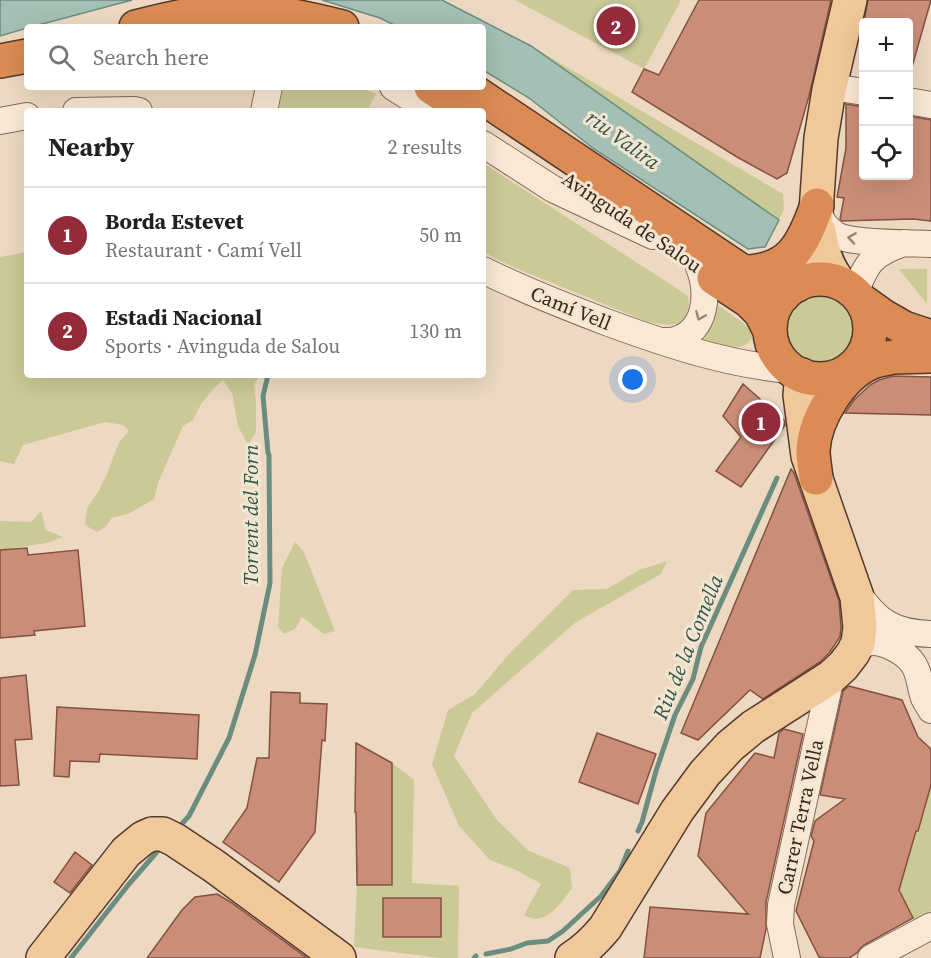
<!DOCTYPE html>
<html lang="en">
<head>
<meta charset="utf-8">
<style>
	:root { --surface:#fff; --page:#f2f2f2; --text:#202124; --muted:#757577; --line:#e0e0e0; --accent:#942b3b }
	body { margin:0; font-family:"Source Serif 4",serif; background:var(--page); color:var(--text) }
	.controls { position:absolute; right:18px; top:18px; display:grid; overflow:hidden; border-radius:6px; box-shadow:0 6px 24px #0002 }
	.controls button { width:54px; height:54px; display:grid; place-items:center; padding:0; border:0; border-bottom:2px solid var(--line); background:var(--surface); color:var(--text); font:30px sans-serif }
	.you { position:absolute; left:633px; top:380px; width:21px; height:21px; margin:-15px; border:4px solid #fff; border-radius:50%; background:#1a73e8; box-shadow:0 0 0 9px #1a73e833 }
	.badge { display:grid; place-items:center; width:39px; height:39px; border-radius:50%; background:var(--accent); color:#fff; font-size:20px; font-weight:700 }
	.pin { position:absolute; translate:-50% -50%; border:3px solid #fff; box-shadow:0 2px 6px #0006 }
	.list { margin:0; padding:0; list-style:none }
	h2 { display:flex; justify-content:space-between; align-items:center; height:78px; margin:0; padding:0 24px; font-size:26px }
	h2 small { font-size:20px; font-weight:400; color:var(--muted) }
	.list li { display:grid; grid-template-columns:39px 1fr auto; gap:18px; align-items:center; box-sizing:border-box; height:96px; padding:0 24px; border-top:2px solid var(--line) }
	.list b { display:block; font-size:22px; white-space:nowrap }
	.list p { margin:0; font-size:20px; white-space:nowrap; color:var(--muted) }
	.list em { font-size:20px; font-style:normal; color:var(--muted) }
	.icon { flex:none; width:33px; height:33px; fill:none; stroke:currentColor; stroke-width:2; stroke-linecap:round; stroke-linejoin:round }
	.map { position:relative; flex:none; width:931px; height:958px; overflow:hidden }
	.search { position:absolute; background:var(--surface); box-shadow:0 6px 24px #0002; left:24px; top:24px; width:462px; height:66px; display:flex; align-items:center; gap:15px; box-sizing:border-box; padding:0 21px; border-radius:6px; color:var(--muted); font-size:22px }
	.panel { position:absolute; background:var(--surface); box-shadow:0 6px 24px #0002; left:24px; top:108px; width:462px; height:270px; border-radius:6px }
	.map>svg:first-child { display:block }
	.green { fill:#cbc996; fill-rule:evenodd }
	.water { fill:#a4bfb3; stroke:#6b8d80; stroke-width:1.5 }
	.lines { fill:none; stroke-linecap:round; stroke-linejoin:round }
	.stream { stroke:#6b8d80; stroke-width:5 }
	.building { fill:#ca8e78; stroke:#855140; stroke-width:1.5 }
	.minor-casing { stroke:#866a59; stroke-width:28 }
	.major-casing { stroke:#543a2e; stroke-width:36 }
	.highway-casing { stroke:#543a2e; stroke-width:36 }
	.minor { stroke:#f8e8d5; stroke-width:26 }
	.major { stroke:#f0c89a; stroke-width:33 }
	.highway { stroke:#db8b53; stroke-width:33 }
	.oneway { stroke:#978779 }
	.labels { text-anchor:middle; stroke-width:6; stroke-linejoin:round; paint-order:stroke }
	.street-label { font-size:20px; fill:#36261d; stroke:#f4e5d1 }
	.water-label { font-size:21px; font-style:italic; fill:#2d564d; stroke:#f4e5d1 }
</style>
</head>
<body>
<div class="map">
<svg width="931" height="958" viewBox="0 0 931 958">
	<rect width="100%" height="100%" fill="#edd9c2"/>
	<!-- green -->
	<path class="green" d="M515,0H681L644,69Z
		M531,46L783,194L784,209L779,220Z
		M283,87H359L376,94L367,111H279Z
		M483,163L687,295C689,301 689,304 688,309C683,331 664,324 648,322L513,267L483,252Z
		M27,252V375H261L254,384L256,403V432L248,445L238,426L232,393L223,380L213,389L201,404L193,420L183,426L158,483L154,499L130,513L112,518L105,527L97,532L85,525L87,508L98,492L107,474L119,442L129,431L123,425L105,422L23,445L14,464L0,461V257Z
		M899,269H927V304Z
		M780 328a39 39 0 1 1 78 0a39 39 0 1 1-78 0Z
		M712,301L749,327L754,332C747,359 710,345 691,340Z
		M41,511L46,530L63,537L47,543L0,550V521L31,522Z
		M295,542L304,552L335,631L324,634L302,617L295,629L284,634L278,627L282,568Z
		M667,561L661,574L576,622L472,713L454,756L497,820L529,851L570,868L572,888C561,903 545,928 524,915L541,884L516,870L490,860L459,826L432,764L448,710L475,694L509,654L573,590L607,589L639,570Z
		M392,763L414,780L412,883L459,886L458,958H440L354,947L357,885H392L356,824L355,812ZM383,898H441V937H383Z
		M931,785V911L914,920L899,890L916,831H918Z"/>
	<!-- water -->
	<path class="water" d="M0,0H132L31,27H27V28L0,36Z
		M322,0H442L531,46L779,220L765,247L748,249L594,149L529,98L483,70V27H398L380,18Z"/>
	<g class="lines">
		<!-- stream -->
		<path class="stream" d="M177,829L189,816L229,738L255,655L270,583L269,455L268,453L263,396L268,375
			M638,831L642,822L656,771L675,715L693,679L701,647L777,478
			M486,954L511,949L527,943L548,941L563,931L601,896L620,871L628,851
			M71,958L129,884L163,845
			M474,958L476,956"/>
	</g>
	<!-- building -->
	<path class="building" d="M699,0H831L809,96L787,173L777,179L737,157L632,92L644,69L659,75Z
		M868,0H931L912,67H909V22H864Z
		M846,104L864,107V176H909V116L931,120V221L913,219L842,221L840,219L844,198L837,197L846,148Z
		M893,376L931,377V415L845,413L854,400L870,385L879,380Z
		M743,384L784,420L785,425L741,487L716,471L741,437L723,416Z
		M791,469L794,473L839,601L841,627L840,637L829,653L820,662L763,699L750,690L698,740L681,733Z
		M27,548L28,555L78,550L85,626L34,631L35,635L0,638V550Z
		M26,675L32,739L15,740L19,785L0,786V678Z
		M849,686L902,700L918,737L931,749V785L918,831H916L899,890L913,918L864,945L859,950L857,953L849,958H825L819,957L796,911L814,841L811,836L815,821L845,799L820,795L843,691Z
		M271,692L300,693V703L327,704L325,741L322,740L315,832L279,882L223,842L247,808L257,758H269Z
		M57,707L199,715L197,759L100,754L99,762L70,761L69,777L54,776Z
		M784,729L803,734L766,902V929L760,958H644L650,907L748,914L698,856L706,813L755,753L774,758L779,733Z
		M597,733L656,754L638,804L579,782Z
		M356,743L392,763V885H357L356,812H355Z
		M75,852L92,865L70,893L54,882Z
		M217,894L232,903L307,958H147L182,910L195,897Z
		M383,898H441V937H383Z"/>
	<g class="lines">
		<!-- minor casing -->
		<g class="minor-casing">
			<path id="minor" d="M393,87L431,111
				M829,88L845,89L864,92
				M908,101L931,105
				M76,111L134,110L139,111
				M264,111L269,87
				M0,121L27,116
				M483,144L553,189L653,236
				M817,208C820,219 826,229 836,235C852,244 910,243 931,244
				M483,270C523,290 564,306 606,322C666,344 728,365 792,370
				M855,293C867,262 872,254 904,243
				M661,341C666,341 671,341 675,340C707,331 709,293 699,267
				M855,590C877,621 892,633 931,634
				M853,653C856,650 860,646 864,644C879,637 906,652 914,665C920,675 920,687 924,698C926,702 929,706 931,710
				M787,958L780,924L781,905L831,677
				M871,958L931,926"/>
		</g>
		<!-- major casing -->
		<g class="major-casing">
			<path id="major" d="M819,231C822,251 827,268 840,283
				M797,285L809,267L813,256L821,138L829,90L850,0
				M43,958L126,852L143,838L152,834H163L175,840L214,866L339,958
				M572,958C585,950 595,940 605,928L677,811L705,773L730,746L753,727L831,677L843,666L853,653L858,643L860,627L857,597L808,456L800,395L802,375"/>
		</g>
		<!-- highway casing -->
		<g class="highway-casing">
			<path id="highway" d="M136,27C171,18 210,9 246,10C279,12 311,19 342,27
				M0,61L27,56
				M431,87L467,111
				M467,87L743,272L784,295
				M743,272C790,272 803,245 817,205
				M714,278L749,301L761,313L770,331
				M770 329a50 50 0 1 1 100 0a50 50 0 1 1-100 0Z
				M862,301L883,316L904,328L931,337
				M870,360L893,357L931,356
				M816,478C815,469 813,459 813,450C815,418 841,376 870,363C877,360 886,359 893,357"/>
		</g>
		<!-- minor -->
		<use href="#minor" class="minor"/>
		<!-- major -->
		<use href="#major" class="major"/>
		<!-- highway -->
		<use href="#highway" class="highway"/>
	</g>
	<!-- one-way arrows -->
	<defs><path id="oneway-chevron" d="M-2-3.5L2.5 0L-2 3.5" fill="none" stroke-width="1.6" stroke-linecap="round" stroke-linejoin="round" transform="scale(1.5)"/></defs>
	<g class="oneway">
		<use href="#oneway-chevron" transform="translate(852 238) rotate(-171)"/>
		<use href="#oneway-chevron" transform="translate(700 316) rotate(113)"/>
	</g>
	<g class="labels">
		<!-- street labels -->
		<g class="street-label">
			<text transform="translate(632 222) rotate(34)" y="7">Avinguda de Salou</text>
			<text transform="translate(571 308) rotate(22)" y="7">Camí Vell</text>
			<text transform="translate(800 817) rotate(-78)" y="7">Carrer Terra Vella</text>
		</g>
		<!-- water labels -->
		<g class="water-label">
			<text transform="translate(623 140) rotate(36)" y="7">riu Valira</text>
			<text transform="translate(251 515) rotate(-90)" y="7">Torrent del Forn</text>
			<text transform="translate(688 647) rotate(-68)" y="7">Riu de la Comella</text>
		</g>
	</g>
</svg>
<div class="controls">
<button>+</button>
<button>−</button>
<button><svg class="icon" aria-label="locate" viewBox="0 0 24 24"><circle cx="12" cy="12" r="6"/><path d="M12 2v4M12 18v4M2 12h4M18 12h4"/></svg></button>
</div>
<div class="you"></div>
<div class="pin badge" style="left:761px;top:422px">1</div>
<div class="pin badge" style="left:616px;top:26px">2</div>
<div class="search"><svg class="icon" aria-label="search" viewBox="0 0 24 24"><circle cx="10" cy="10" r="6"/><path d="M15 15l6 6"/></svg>Search here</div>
<section class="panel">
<h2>Nearby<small>2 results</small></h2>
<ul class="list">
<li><span class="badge">1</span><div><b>Borda Estevet</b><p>Restaurant · Camí Vell</p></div><em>50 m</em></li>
<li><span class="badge">2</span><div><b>Estadi Nacional</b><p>Sports · Avinguda de Salou</p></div><em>130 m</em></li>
</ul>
</section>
</div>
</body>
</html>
